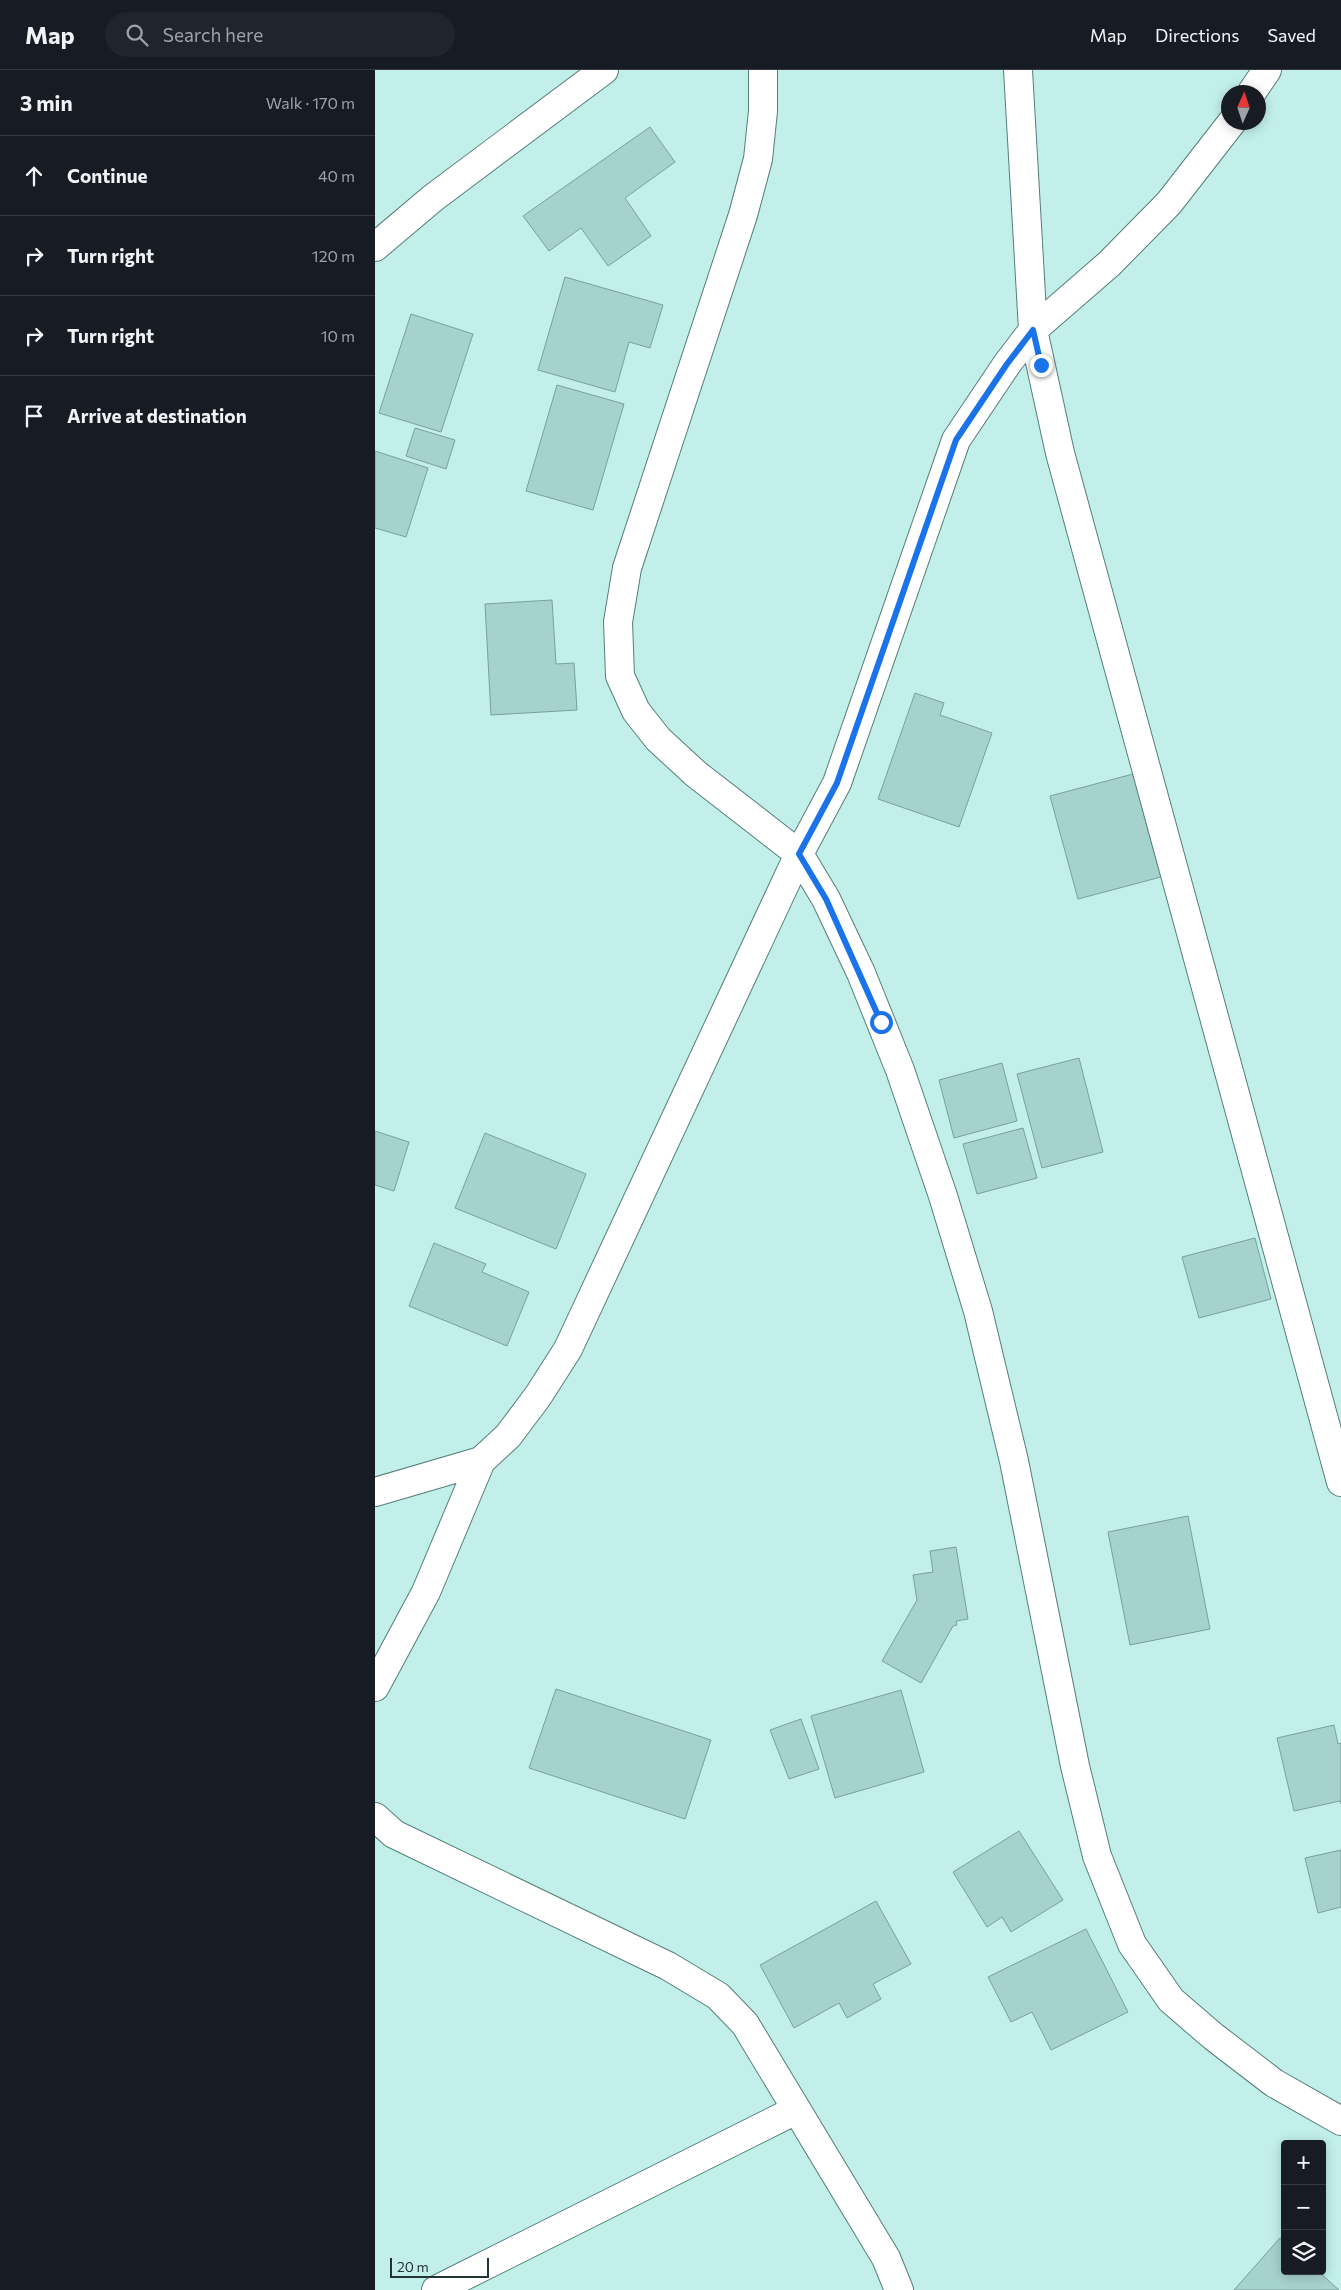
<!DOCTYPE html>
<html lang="en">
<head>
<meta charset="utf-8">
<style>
	:root { --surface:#171b24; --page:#20242c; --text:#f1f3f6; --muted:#9ea1a6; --line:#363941 }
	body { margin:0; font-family:Commissioner,sans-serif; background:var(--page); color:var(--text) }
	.controls { position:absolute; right:15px; bottom:15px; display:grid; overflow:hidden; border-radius:5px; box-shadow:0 2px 12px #0003 }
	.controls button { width:45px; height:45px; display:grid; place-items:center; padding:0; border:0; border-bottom:1px solid var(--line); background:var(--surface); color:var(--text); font:25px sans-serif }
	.compass { position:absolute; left:846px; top:15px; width:45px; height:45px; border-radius:50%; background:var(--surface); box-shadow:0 2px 12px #0003; rotate:3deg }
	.scale { position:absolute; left:15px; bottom:12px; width:99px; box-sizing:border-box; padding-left:5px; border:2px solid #223432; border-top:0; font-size:14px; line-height:18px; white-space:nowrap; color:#223432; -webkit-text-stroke:4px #c2efea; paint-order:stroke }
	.stop { position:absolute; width:15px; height:15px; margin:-11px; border:4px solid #1a73e8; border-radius:50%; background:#fff }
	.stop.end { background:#1a73e8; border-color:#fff; box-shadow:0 1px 5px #0008 }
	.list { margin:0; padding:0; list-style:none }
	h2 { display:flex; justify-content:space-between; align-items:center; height:65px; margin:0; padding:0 20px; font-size:21px }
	h2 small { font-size:16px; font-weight:400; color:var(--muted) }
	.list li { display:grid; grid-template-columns:32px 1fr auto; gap:15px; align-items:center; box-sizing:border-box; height:80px; padding:0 20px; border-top:1px solid var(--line) }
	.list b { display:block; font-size:19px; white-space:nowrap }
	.list em { font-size:16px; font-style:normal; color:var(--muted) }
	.icon { flex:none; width:28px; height:28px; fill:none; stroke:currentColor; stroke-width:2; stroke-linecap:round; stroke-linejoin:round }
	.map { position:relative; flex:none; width:966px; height:2220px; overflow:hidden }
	header { display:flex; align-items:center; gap:30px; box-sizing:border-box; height:70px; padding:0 25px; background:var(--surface); border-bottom:1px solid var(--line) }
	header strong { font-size:24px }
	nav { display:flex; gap:28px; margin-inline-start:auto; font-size:18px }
	.search { width:350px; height:45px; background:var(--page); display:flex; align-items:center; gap:12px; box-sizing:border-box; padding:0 18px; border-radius:28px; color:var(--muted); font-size:19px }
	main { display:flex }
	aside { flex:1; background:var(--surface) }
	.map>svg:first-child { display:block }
	.building { fill:#a6d2ce; stroke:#76a19d }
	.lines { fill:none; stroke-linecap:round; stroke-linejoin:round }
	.minor-casing { stroke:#557e7b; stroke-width:30 }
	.minor { stroke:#fff; stroke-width:28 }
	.route { stroke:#1a73e8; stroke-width:6 }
</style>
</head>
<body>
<header>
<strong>Map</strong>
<div class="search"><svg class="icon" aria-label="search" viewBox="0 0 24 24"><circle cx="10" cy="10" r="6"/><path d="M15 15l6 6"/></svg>Search here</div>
<nav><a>Map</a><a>Directions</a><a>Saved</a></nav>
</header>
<main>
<aside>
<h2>3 min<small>Walk · 170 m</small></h2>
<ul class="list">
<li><svg class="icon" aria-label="ahead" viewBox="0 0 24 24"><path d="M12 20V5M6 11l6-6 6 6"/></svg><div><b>Continue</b></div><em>40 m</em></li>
<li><svg class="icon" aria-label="right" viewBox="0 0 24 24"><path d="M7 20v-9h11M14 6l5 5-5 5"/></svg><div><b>Turn right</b></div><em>120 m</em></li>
<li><svg class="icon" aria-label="right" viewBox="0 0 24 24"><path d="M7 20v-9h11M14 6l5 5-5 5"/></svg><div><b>Turn right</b></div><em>10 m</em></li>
<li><svg class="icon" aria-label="arrive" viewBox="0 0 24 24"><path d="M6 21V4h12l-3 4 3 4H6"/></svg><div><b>Arrive at destination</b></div></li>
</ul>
</aside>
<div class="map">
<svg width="966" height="2220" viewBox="0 0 966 2220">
	<rect width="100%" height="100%" fill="#c2efea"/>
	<!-- building -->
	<path class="building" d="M275,57L300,92L250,128L276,166L233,196L206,158L174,181L148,146Z
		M190,207L288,235L275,278L254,272L240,322L163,300Z
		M36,244L98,264L66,362L4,343Z
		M182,315L249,334L218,440L151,421Z
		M40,358L80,370L71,399L31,386Z
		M0,381L53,398L31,467L0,458Z
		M177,530L181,594L199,593L202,640L116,645L110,534Z
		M540,623L569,633L565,645L617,663L584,757L503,729Z
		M758,704L786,807L703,829L675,726Z
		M704,988L728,1082L667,1098L642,1004Z
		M627,993L642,1051L579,1068L564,1010Z
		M648,1058L662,1108L602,1124L588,1074Z
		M0,1061L34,1072L19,1121L0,1115Z
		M110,1063L211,1104L181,1179L80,1138Z
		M880,1168L896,1229L824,1248L807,1187Z
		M59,1173L111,1194L107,1202L154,1222L132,1276L34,1236Z
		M813,1446L835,1559L755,1575L733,1462Z
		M581,1477L593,1549L581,1551L582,1555L578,1556L546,1613L507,1591L542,1530L538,1505L558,1502L555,1481Z
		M181,1619L336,1670L310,1749L154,1698Z
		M526,1620L549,1702L460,1728L436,1646Z
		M426,1649L444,1699L414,1709L395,1660Z
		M959,1655L963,1674L966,1673V1734L965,1731L919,1741L902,1668Z
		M644,1761L688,1830L636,1862L627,1847L612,1857L578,1802Z
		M966,1780V1837L943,1843L930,1788Z
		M501,1831L536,1894L498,1914L506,1929L472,1948L464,1933L419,1958L385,1895Z
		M711,1859L753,1942L676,1980L657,1942L636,1952L613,1907Z
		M905,2168L910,2172V2201H943L964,2220H859Z"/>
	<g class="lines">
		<!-- minor casing -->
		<g class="minor-casing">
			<path id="minor" d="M388,0V41L383,89L368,145L252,498L243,552L245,606L261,641L283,669L321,704L424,784L451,829L486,903L525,1000L568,1126L603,1241L639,1391L700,1696L722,1786L757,1874L796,1930L839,1967L899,2013L966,2051
				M643,0L658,260L685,383L966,1412
				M877,22L892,0
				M0,177L58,128L229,0
				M0,1422L106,1391
				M0,1617L51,1522L106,1391L133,1366L163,1326L193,1279L424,784L462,713L581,370L632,294L658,260L734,194L794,133L857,52
				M0,1747L19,1764L293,1896L343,1926L370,1954L511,2188L524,2220
				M61,2220L421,2040"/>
		</g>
		<!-- minor -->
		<use href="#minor" class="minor"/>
	</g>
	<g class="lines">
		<!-- route -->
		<path class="route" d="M506,952L451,829L424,784L462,713L581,370L632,294L658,260L666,295"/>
	</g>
</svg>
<div class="controls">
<button>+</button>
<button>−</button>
<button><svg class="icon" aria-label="layers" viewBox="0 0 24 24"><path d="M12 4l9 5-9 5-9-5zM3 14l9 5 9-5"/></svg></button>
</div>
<svg class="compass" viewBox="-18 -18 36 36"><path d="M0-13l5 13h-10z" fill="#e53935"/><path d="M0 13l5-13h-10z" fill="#9ea1a6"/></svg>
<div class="scale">20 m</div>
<div class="stop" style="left:506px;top:952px"></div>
<div class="stop end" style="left:666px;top:295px"></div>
</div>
</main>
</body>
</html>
